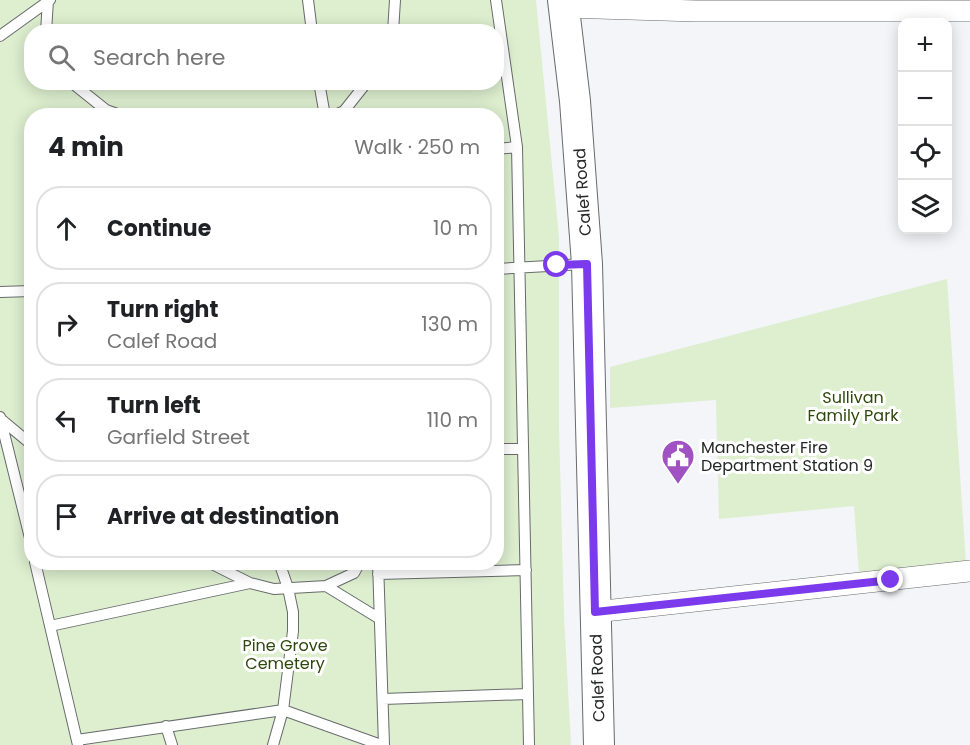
<!DOCTYPE html>
<html lang="en">
<head>
<meta charset="utf-8">
<style>
	:root { --surface:#fff; --page:#f6f6f6; --text:#202124; --muted:#757577; --line:#e0e0e0 }
	body { margin:0; font-family:Poppins,sans-serif; background:var(--page); color:var(--text) }
	.controls { position:absolute; right:18px; top:18px; display:grid; overflow:hidden; border-radius:12px; box-shadow:0 3px 15px #0003 }
	.controls button { width:54px; height:54px; display:grid; place-items:center; padding:0; border:0; border-bottom:2px solid var(--line); background:var(--surface); color:var(--text); font:30px sans-serif }
	.stop { position:absolute; width:18px; height:18px; margin:-14px; border:4px solid #7c3aed; border-radius:50%; background:#fff }
	.stop.end { background:#7c3aed; border-color:#fff; box-shadow:0 2px 6px #0008 }
	.list { margin:0; padding:0; list-style:none }
	h2 { display:flex; justify-content:space-between; align-items:center; height:78px; margin:0; padding:0 24px; font-size:26px }
	h2 small { font-size:20px; font-weight:400; color:var(--muted) }
	.list li { display:grid; grid-template-columns:39px 1fr auto; gap:18px; align-items:center; box-sizing:border-box; height:84px; margin:0 12px 12px; padding:0 12px; border:2px solid var(--line); border-radius:24px }
	.list b { display:block; font-size:22px; white-space:nowrap }
	.list p { margin:0; font-size:20px; white-space:nowrap; color:var(--muted) }
	.list em { font-size:20px; font-style:normal; color:var(--muted) }
	.icon { flex:none; width:33px; height:33px; fill:none; stroke:currentColor; stroke-width:2; stroke-linecap:round; stroke-linejoin:round }
	.map { position:relative; flex:none; width:970px; height:745px; overflow:hidden }
	.search { position:absolute; background:var(--surface); box-shadow:0 3px 15px #0003; left:24px; top:24px; width:480px; height:66px; display:flex; align-items:center; gap:15px; box-sizing:border-box; padding:0 21px; border-radius:24px; color:var(--muted); font-size:22px }
	.panel { position:absolute; background:var(--surface); box-shadow:0 3px 15px #0003; left:24px; top:108px; width:480px; height:462px; border-radius:24px }
	.map>svg:first-child { display:block }
	.green { fill:#ddefcf; fill-rule:evenodd }
	.lines { fill:none; stroke-linecap:round; stroke-linejoin:round }
	.lane-casing { stroke:#686a6c; stroke-width:12 }
	.street-casing { stroke:#686a6c; stroke-width:22 }
	.secondary-casing { stroke:#686a6c; stroke-width:32 }
	.lane { stroke:#fff; stroke-width:10 }
	.street { stroke:#fff; stroke-width:21 }
	.secondary { stroke:#fff; stroke-width:30 }
	.route { stroke:#7c3aed; stroke-width:8 }
	.labels { text-anchor:middle; stroke-width:6; stroke-linejoin:round; paint-order:stroke }
	.street-label { font-size:16px; fill:#262728; stroke:#fff }
	.park-label { font-size:16px; fill:#2e470d; stroke:#fff }
	.poi-label { font-size:16px; fill:#262728; stroke:#fff; text-anchor:start }
</style>
</head>
<body>
<div class="map">
<svg width="970" height="745" viewBox="0 0 970 745">
	<rect width="100%" height="100%" fill="#f3f5f8"/>
	<!-- green -->
	<path class="green" d="M0,0H536L559,237V428L564,615L571,745H0ZM32,32H496V82H32ZM32,116H496V562H32Z
		M947,279L966,564L859,574L854,506L719,519L716,400L610,408V367Z"/>
	<g class="lines">
		<!-- lane casing -->
		<g class="lane-casing">
			<path id="lane" d="M308,0L312,32
				M496,0L517,147L529,745
				M46,32L48,0
				M393,32L395,0
				M0,36L50,0
				M71,82L106,110L123,116
				M319,82L325,116
				M333,116L344,111L367,82
				M496,149L517,147
				M496,269L584,264
				M0,292L32,291
				M0,417L32,546
				M2,420L32,445
				M496,449H523
				M35,562L78,745
				M208,562L250,583L274,589L326,586L354,573L360,562
				M378,562L384,745
				M378,574L526,570
				M326,586L380,619
				M50,626L250,583
				M383,699L528,694
				M166,726L172,745
				M77,740L283,710L381,745
				M273,745L283,710L293,631V612L288,588L279,562"/>
		</g>
		<!-- street casing -->
		<g class="street-casing">
			<path id="street" d="M564,7L696,11H970
				M595,612L970,571"/>
		</g>
		<!-- secondary casing -->
		<g class="secondary-casing">
			<path id="secondary" d="M563,0L575,101L587,264L599,745"/>
		</g>
		<!-- lane -->
		<use href="#lane" class="lane"/>
		<!-- street -->
		<use href="#street" class="street"/>
		<!-- secondary -->
		<use href="#secondary" class="secondary"/>
	</g>
	<g class="lines">
		<!-- route -->
		<path class="route" d="M557,265L587,264L595,612L891,580"/>
	</g>
	<!-- icons -->
	<defs>
		<g id="civic-pin" transform="scale(1.725)"><path d="M0 17L-7.5 6A9.5 9.5 0 1 1 7.5 6Z" fill="#a051c2" stroke="#fff"/><path d="M-.6-6.5H3V-4.5H.6V-3L4-1V1h2V6H-6V1h2V-1L-.6-3ZM-1.2 2.5V6h2.4V2.5Z" fill="#fff"/></g>
	</defs>
	<g fill-rule="evenodd">
		<use href="#civic-pin" x="678" y="456"/>
	</g>
	<g class="labels">
		<!-- street labels -->
		<g class="street-label">
			<text transform="translate(582 192) rotate(-94)" y="6">Calef Road</text>
			<text transform="translate(597 678) rotate(-92)" y="6">Calef Road</text>
		</g>
		<!-- park labels -->
		<g class="park-label">
			<text x="853" y="403">Sullivan<tspan x="853" dy="18">Family Park</tspan></text>
			<text x="285" y="651">Pine Grove<tspan x="285" dy="18">Cemetery</tspan></text>
		</g>
		<!-- poi labels -->
		<g class="poi-label">
			<text x="701" y="453">Manchester Fire<tspan x="701" dy="18">Department Station 9</tspan></text>
		</g>
	</g>
</svg>
<div class="controls">
<button>+</button>
<button>−</button>
<button><svg class="icon" aria-label="locate" viewBox="0 0 24 24"><circle cx="12" cy="12" r="6"/><path d="M12 2v4M12 18v4M2 12h4M18 12h4"/></svg></button>
<button><svg class="icon" aria-label="layers" viewBox="0 0 24 24"><path d="M12 4l9 5-9 5-9-5zM3 14l9 5 9-5"/></svg></button>
</div>
<div class="stop" style="left:557px;top:265px"></div>
<div class="stop end" style="left:891px;top:580px"></div>
<div class="search"><svg class="icon" aria-label="search" viewBox="0 0 24 24"><circle cx="10" cy="10" r="6"/><path d="M15 15l6 6"/></svg>Search here</div>
<section class="panel">
<h2>4 min<small>Walk · 250 m</small></h2>
<ul class="list">
<li><svg class="icon" aria-label="ahead" viewBox="0 0 24 24"><path d="M12 20V5M6 11l6-6 6 6"/></svg><div><b>Continue</b></div><em>10 m</em></li>
<li><svg class="icon" aria-label="right" viewBox="0 0 24 24"><path d="M7 20v-9h11M14 6l5 5-5 5"/></svg><div><b>Turn right</b><p>Calef Road</p></div><em>130 m</em></li>
<li><svg class="icon" aria-label="left" viewBox="0 0 24 24"><path d="M17 20v-9H6M10 6l-5 5 5 5"/></svg><div><b>Turn left</b><p>Garfield Street</p></div><em>110 m</em></li>
<li><svg class="icon" aria-label="arrive" viewBox="0 0 24 24"><path d="M6 21V4h12l-3 4 3 4H6"/></svg><div><b>Arrive at destination</b></div></li>
</ul>
</section>
</div>
</body>
</html>
